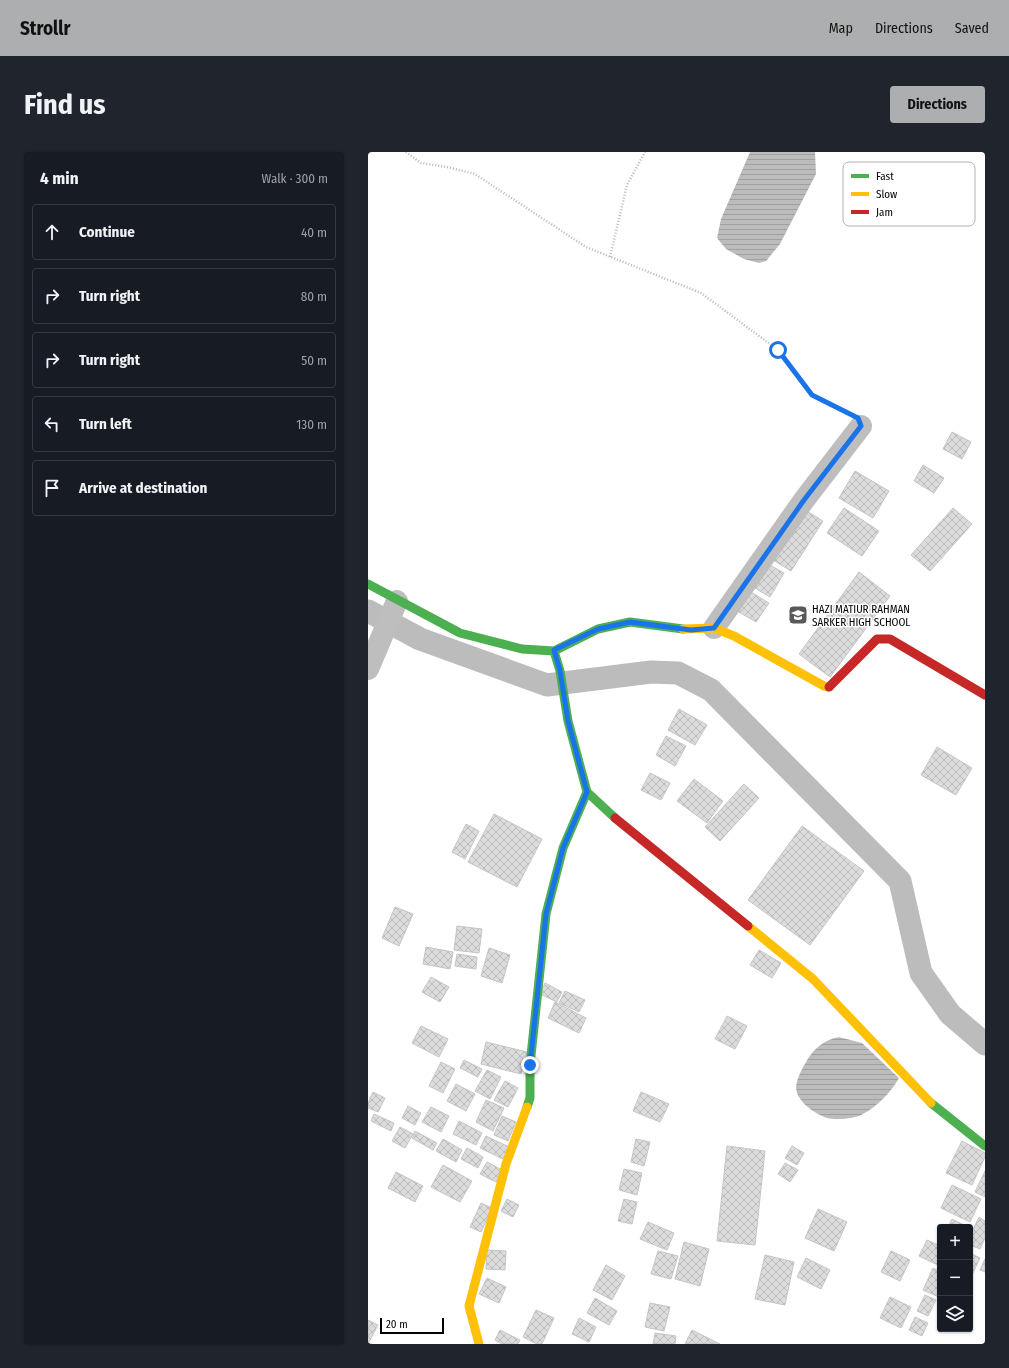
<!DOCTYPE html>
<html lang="en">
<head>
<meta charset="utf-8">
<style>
	:root { --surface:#171b24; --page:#20242c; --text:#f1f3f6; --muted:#9ea1a6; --line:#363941; --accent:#adaeaf }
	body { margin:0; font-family:"Fira Sans Condensed",sans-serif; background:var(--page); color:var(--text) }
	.controls { position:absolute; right:12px; bottom:12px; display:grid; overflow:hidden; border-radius:4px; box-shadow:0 1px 3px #0004 }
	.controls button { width:36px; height:36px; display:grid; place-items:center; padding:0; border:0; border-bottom:1px solid var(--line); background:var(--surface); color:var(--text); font:20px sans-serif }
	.scale { position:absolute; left:12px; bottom:10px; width:64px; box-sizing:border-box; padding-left:4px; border:2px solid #000; border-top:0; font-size:11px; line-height:14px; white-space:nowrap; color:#000; -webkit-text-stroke:3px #fff; paint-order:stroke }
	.stop { position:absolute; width:12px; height:12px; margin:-9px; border:3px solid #1a73e8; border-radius:50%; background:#fff }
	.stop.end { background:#1a73e8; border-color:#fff; box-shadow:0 1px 4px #0008 }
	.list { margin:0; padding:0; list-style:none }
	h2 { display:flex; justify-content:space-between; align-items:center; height:52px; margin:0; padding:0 16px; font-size:17px }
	h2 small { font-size:13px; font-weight:400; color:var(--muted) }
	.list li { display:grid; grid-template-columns:26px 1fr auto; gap:12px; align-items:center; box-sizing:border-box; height:56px; margin:0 8px 8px; padding:0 8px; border:1px solid var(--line); border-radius:4px }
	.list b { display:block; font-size:15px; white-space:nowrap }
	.list em { font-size:13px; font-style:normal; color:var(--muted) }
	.icon { flex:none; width:22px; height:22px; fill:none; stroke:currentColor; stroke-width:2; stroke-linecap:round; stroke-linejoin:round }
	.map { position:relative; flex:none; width:617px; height:1192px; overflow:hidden; border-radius:4px }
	header { display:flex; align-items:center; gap:24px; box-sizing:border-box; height:56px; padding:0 20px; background:var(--accent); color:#111 }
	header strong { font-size:19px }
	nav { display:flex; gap:22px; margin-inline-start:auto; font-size:14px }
	.intro { display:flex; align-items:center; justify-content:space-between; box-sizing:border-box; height:96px; padding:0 24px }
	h1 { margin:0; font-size:28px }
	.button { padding:10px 18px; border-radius:4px; background:var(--accent); color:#111; font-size:14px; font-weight:700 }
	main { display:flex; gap:24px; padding:0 24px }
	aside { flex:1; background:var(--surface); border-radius:4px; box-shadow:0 1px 3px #0004 }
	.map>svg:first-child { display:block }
	.water { fill:url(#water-rules) }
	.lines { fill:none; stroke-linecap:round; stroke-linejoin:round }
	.canal { stroke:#bcbcbc; stroke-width:23 }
	.building { fill:url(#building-cross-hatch); stroke:#c5c5c5 }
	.path { stroke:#b8b8b8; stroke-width:2.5; stroke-dasharray:1 2; stroke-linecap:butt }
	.street { stroke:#bebebe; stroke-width:22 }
	.fast { stroke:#4caf50; stroke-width:9 }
	.slow { stroke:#ffc107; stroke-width:9 }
	.jam { stroke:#c62828; stroke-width:9 }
	.route { stroke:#1a73e8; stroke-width:5 }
	.labels { text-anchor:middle; stroke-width:3; stroke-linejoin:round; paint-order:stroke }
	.poi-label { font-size:11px; fill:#000; stroke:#fff; text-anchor:start }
	.key { fill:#fff; stroke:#b2b2b2; stroke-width:1 }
	.key-label { font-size:11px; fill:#000 }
</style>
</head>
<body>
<header>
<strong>Strollr</strong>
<nav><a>Map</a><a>Directions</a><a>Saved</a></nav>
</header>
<div class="intro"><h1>Find us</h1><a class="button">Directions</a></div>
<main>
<aside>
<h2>4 min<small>Walk · 300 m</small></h2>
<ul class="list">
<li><svg class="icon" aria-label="ahead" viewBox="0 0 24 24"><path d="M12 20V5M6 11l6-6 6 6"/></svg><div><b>Continue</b></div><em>40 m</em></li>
<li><svg class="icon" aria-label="right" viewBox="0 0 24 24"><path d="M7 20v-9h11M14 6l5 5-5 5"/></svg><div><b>Turn right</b></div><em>80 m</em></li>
<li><svg class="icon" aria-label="right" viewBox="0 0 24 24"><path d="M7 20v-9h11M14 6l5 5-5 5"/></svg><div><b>Turn right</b></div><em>50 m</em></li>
<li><svg class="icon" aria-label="left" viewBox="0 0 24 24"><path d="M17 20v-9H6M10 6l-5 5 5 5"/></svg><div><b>Turn left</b></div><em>130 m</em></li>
<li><svg class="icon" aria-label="arrive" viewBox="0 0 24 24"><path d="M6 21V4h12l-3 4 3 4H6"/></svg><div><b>Arrive at destination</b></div></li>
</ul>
</aside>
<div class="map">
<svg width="617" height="1192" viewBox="0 0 617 1192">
	<defs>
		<pattern id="water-rules" width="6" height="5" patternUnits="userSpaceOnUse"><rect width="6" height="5" fill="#bcbcbc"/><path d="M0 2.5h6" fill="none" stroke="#a0a0a0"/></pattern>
		<pattern id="building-cross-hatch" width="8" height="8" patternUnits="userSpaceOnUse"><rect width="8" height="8" fill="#dcdcdc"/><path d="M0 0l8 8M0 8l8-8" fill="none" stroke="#bbb"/></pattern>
	</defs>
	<rect width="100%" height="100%" fill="#fff"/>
	<!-- water -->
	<path class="water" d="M382,0H447L448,22L412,92L398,109L391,111L376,107L358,97L349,86L353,67Z
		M471,885L494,891L531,926C523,940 510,954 495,962C487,967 468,968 459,966C447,962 428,949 428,935C429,926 434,917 438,910C446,896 456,888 471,885Z"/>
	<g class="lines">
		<!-- canal -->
		<path class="canal" d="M0,459L52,487L179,533L283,520L310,521L343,538L532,729L553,821L582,862L617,892"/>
	</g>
	<!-- building -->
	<path class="building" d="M584,280L603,290L594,307L575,297Z
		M555,313L576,326L566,341L546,329Z
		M487,319L521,339L505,366L471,346Z
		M476,356L511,379L494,404L459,381Z
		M585,356L604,372L562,419L543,403Z
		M437,358L455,369L423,419L405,408Z
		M400,412L416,421L402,445L387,436Z
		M491,420L522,444L462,525L431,502Z
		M378,437L401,451L388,470L366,457Z
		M311,557L339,573L327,593L300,578Z
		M298,584L318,594L307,614L288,603Z
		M569,595L604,616L588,643L553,623Z
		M282,621L302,631L293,648L273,638Z
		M326,627L355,649L339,671L309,649Z
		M376,632L391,646L352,689L337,675Z
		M126,662L174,687L149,735L100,710Z
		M98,672L111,679L97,707L84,700Z
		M434,674L496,719L442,793L380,748Z
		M27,755L45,762L31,794L14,786Z
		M89,774L114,777L111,801L86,798Z
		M58,795L85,800L82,817L55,812Z
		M121,796L142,803L134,831L113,824Z
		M391,798L413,811L404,826L382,813Z
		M89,802L109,805L108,817L87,814Z
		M63,825L81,835L72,850L54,840Z
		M177,831L194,840L189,850L172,842Z
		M197,839L217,848L211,860L191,851Z
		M187,850L218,866L211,881L180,866Z
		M359,864L379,874L367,897L347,887Z
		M53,874L80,887L71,905L44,891Z
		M118,890L159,900L153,922L113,912Z
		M96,908L114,917L110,925L92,916Z
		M73,910L87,917L75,941L61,934Z
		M119,918L133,925L122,947L107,939Z
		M137,929L150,936L140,955L126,948Z
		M88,932L107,942L98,959L79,949Z
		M5,940L17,946L10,960L0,956V951Z
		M273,940L301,952L292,970L265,959Z
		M118,948L136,956L125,979L108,970Z
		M40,954L53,961L47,973L34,966Z
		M63,955L81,964L73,980L54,970Z
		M6,962L26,971L23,979L3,969Z
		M134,964L148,970L140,989L126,983Z
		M91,969L114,981L108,993L85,982Z
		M32,975L45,982L37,996L24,989Z
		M47,979L69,991L65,998L44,986Z
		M118,984L141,995L135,1007L112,996Z
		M75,987L94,998L88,1010L68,999Z
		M268,987L282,990L276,1014L263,1010Z
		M594,989L617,1001V1005L604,1033L578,1021Z
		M359,994L397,999L387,1093L349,1089Z
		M424,994L436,1001L429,1013L417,1006Z
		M99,996L115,1005L110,1016L93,1007Z
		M119,1010L134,1018L128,1030L112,1022Z
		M417,1011L430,1018L422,1030L410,1022Z
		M75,1013L104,1029L92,1050L63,1035Z
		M256,1017L274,1021L269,1043L251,1038Z
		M617,1019V1045L607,1040Z
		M28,1020L55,1034L47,1050L20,1036Z
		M584,1033L613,1047L602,1070L573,1056Z
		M139,1047L151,1053L145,1065L133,1059Z
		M256,1047L269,1050L264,1072L250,1069Z
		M113,1051L124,1056L113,1080L102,1075Z
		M450,1057L479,1070L466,1099L437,1086Z
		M611,1065L617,1069V1086L612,1097L602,1093V1084Z
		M584,1067L598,1074V1075H580Z
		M280,1070L306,1081L299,1098L272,1087Z
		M559,1088L572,1094V1114L551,1104Z
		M316,1090L341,1097L332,1134L307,1127Z
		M119,1098L138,1099L137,1118L118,1117Z
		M290,1099L310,1104L303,1127L283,1122Z
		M523,1099L542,1108L532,1129L513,1120Z
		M602,1101L612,1106L603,1125L602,1124Z
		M397,1103L426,1110L417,1153L387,1147Z
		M438,1106L462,1118L453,1137L429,1125Z
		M617,1107V1120L612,1118Z
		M238,1113L257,1124L244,1148L225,1138Z
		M565,1116L572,1120L571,1145L555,1138Z
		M119,1126L138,1135L131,1151L111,1142Z
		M557,1143L568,1148L560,1164L549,1159Z
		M522,1145L543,1155L533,1176L512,1166Z
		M227,1146L249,1159L241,1173L219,1161Z
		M282,1151L302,1155L296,1179L277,1175Z
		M168,1158L186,1166L174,1192H169L155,1185Z
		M547,1165L560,1171L554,1184L541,1178Z
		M211,1166L228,1175L221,1190L204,1182Z
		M0,1168L10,1173L0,1192Z
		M132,1178L152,1188L150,1192H134L127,1188Z
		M324,1178L352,1192H317Z
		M287,1181L308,1184L307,1192H285Z"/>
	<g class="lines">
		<!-- path -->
		<path class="path" d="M38,0L53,11L79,15L107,22L218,95L333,141L410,198L444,243L477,260
			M242,105L259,33L277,0"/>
		<!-- street -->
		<path class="street" d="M346,476L436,348L493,274
			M0,517L29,449"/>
		<!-- fast -->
		<path class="fast" d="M0,432L92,481L154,497L186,499L230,477L262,470L315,477
			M186,499L192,519L200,569L219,640L247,666
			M563,951L617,994
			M159,955L162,946V913L178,762L195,696L219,640"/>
		<!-- slow -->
		<path class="slow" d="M315,477L346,476L366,484L456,534L461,535
			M380,774L445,827L563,951
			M111,1192L101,1154L138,1012L159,955"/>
		<!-- jam -->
		<path class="jam" d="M461,535L509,487H522L617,543
			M247,666L380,774"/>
	</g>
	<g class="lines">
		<!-- route -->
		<path class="route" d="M162,913L178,762L195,696L219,640L200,569L192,519L186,498L230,477L262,470L323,478L346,476L436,348L493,274L490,266L444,243L410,198"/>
	</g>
	<!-- icons -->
	<defs>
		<g id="school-square" transform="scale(1)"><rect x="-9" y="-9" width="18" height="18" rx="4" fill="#595959" stroke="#fff"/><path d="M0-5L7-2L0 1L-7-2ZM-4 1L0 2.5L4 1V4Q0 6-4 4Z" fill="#fff"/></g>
	</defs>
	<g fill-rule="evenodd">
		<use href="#school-square" x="430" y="463"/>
	</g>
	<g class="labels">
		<!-- poi labels -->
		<g class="poi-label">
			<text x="444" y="461">HAZI MATIUR RAHMAN<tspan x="444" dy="13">SARKER HIGH SCHOOL</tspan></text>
		</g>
	</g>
	<!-- legend -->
	<rect x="475" y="10" width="132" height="64" rx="6" class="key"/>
	<rect x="483" y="22" width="18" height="4" fill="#4caf50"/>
	<rect x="483" y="40" width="18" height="4" fill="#ffc107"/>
	<rect x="483" y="58" width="18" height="4" fill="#c62828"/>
	<g class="key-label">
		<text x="508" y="28">Fast</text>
		<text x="508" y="46">Slow</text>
		<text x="508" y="64">Jam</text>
	</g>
</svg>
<div class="controls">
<button>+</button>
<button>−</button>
<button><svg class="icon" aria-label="layers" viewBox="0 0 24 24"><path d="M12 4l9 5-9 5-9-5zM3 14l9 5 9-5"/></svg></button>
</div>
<div class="scale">20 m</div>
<div class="stop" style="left:410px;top:198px"></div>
<div class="stop end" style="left:162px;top:913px"></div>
</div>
</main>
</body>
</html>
